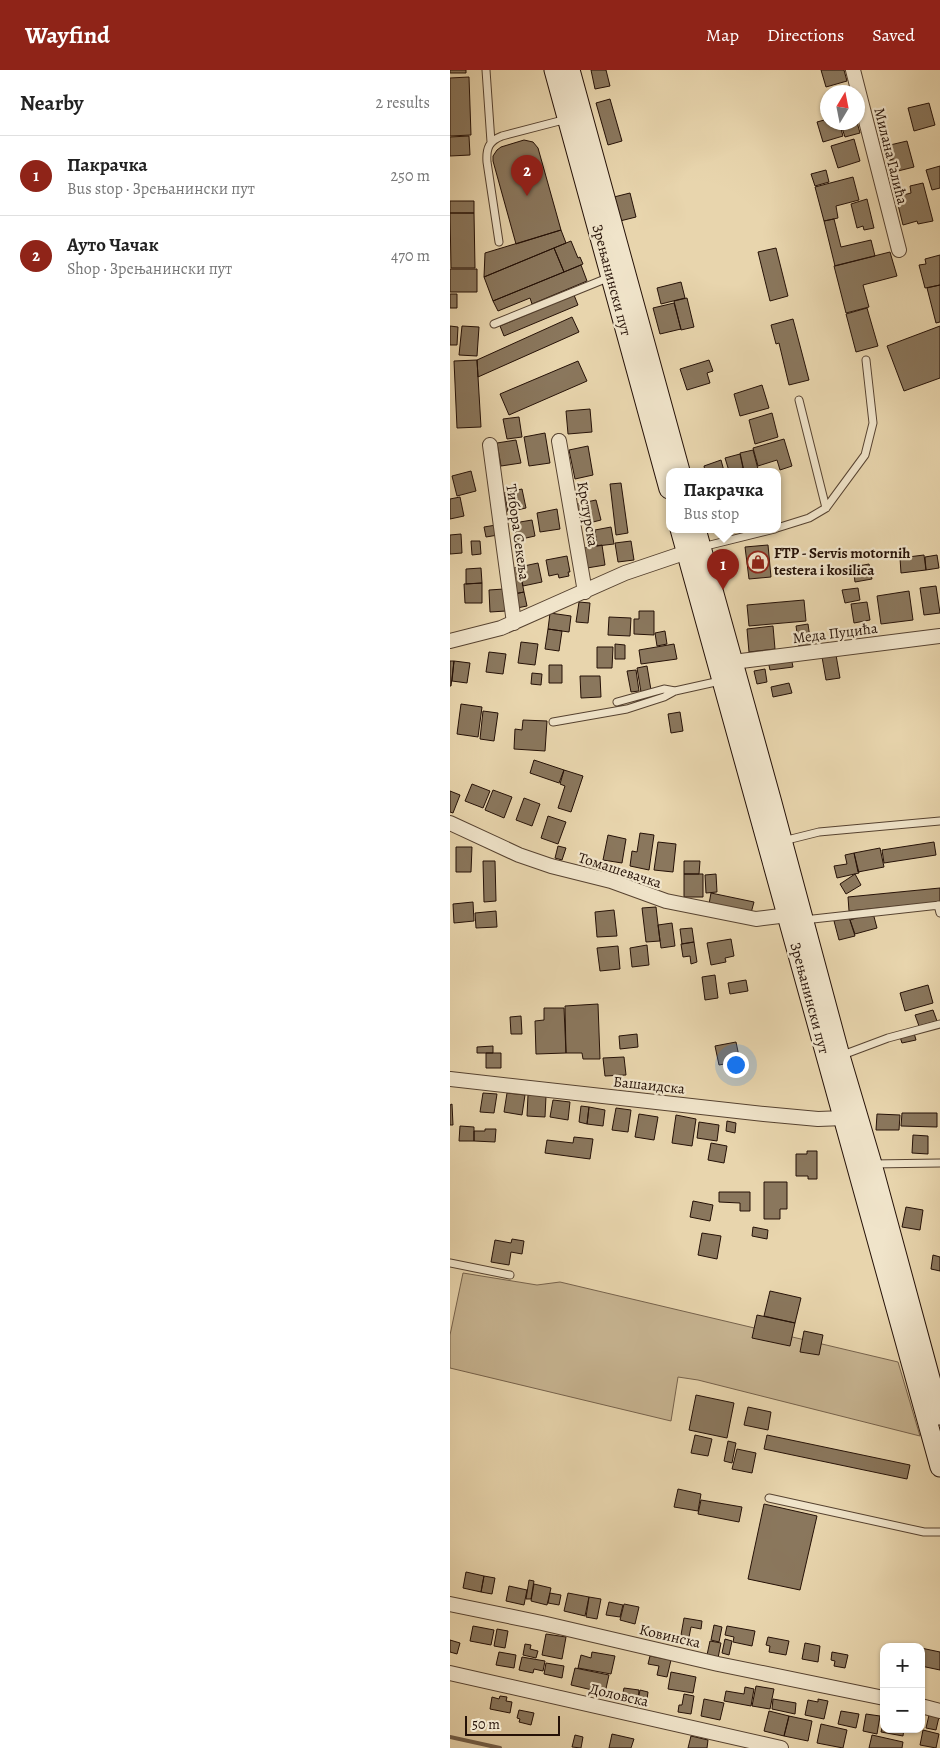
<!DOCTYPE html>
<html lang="en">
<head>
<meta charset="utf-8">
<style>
	:root { --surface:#fff; --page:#f2f2f2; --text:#222; --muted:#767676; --line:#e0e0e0; --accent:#8f2418 }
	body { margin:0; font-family:Alegreya,serif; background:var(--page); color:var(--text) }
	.controls { position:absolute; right:15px; bottom:15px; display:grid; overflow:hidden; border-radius:10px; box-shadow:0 1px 4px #0004 }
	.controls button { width:45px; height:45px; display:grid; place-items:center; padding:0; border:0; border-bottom:1px solid var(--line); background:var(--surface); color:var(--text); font:25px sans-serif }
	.compass { position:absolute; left:370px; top:15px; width:45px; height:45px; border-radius:50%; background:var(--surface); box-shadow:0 1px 4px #0004; rotate:10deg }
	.scale { position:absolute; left:15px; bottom:12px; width:95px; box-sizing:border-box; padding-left:5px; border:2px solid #251107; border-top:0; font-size:14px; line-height:18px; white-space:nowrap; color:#251107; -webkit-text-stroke:4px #f0e4ca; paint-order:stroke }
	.you { position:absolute; left:285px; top:994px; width:18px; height:18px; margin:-12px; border:4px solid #fff; border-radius:50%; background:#1a73e8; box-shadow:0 0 0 8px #1a73e833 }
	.badge { display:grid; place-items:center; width:32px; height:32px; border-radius:50%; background:var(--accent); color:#fff; font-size:16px; font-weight:700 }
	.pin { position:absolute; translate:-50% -41px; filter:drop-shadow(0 1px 2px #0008) }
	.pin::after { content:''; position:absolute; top:26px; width:18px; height:15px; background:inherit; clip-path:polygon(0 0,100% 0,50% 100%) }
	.popup { position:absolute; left:216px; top:398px; width:115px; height:65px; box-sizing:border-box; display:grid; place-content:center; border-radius:10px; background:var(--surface); filter:drop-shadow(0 1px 4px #0005); font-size:16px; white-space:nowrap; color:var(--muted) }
	.popup b { font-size:19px; color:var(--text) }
	.popup::after { content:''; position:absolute; left:50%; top:100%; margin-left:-10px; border:10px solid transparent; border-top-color:var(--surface) }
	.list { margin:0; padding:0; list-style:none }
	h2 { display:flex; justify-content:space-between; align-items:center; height:65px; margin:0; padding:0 20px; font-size:21px }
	h2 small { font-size:16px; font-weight:400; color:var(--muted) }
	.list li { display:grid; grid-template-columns:32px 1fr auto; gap:15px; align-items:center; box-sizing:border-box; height:80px; padding:0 20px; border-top:1px solid var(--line) }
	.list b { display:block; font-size:19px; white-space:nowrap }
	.list p { margin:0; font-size:16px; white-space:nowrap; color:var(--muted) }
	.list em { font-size:16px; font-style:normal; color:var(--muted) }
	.map { position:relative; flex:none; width:490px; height:1678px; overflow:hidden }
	header { display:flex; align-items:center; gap:30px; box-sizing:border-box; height:70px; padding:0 25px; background:var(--accent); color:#fff }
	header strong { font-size:24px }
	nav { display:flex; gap:28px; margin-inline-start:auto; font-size:18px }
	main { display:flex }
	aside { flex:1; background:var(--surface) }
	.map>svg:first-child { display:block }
	.green { fill:#c7b491; stroke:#76624c }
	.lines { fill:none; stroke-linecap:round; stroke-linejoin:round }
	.stream { stroke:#725e49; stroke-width:4 }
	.building { fill:#8a775d; stroke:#251107 }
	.service-casing { stroke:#564230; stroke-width:9 }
	.minor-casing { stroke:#564230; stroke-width:16 }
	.secondary-casing { stroke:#251107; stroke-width:21 }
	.service { stroke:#f0e4ca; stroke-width:7 }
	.minor { stroke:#f0e4ca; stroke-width:14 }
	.secondary { stroke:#f0e4ca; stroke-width:19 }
	.labels { text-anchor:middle; stroke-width:4.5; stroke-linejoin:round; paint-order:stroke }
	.street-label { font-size:15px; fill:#251107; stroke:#f0e4ca }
	.poi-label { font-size:15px; font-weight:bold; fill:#251107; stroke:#f0e4ca; text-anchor:start }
</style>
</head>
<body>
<header>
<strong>Wayfind</strong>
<nav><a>Map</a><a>Directions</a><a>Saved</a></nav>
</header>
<main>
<aside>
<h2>Nearby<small>2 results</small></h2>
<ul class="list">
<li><span class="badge">1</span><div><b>Пакрачка</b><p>Bus stop · Зрењанински пут</p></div><em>250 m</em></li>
<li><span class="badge">2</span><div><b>Ауто Чачак</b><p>Shop · Зрењанински пут</p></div><em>470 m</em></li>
</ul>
</aside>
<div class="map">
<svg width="490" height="1678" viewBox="0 0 490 1678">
	<rect width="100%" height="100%" fill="#e8d5ad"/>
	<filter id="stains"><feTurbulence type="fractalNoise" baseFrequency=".004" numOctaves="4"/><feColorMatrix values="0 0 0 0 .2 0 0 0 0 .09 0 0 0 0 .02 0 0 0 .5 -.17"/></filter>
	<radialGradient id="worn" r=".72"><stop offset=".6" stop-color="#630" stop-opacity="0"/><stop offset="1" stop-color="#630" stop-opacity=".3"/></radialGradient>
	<!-- green -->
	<path class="green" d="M13,1203L87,1215L110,1212L448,1292L470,1366L248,1310L228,1307L221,1351L0,1298V1265Z"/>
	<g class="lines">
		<!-- stream -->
		<path class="stream" d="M0,1667L50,1678"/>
	</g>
	<!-- building -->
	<path class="building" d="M0,0H16V3H0Z
		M141,0H156L160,16L145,19Z
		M371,0H394L397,11L376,17Z
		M19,7L21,65L0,66V8Z
		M160,29L172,71L158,75L146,33Z
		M479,33L485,55L464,61L458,38Z
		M378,49V52H389L393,66L373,72L367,52Z
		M390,52H407L410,63L395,67Z
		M19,66L20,85L0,86V67Z
		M404,69L410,91L388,98L381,76Z
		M74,70L83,72L88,78L111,160L66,174L43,91V86L47,80L51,77Z
		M457,71L464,97L440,103L437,91L443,89L440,75Z
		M490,96V118L482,120L476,100Z
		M376,100L379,112L365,116L361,104Z
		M403,107L409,130L386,136L388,148L374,151L365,117Z
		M473,113L483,151L468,154L467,151L453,155L446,127L461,123L460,116Z
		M180,123L186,147L170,151L164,127Z
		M417,129L424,158L414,160L413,156L407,158L401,134Z
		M0,131H24V143H0Z
		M0,143H24L25,198H1Z
		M384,149L391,177L421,170L425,186L385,196L374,151Z
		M111,160L116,173L34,207L35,183Z
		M121,171L128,188L130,187L133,194L114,202L104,178Z
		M104,178L114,202L43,231L34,207Z
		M326,178L338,226L320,231L308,182Z
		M440,182L447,206L413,215L419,237L396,243L384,196Z
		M490,185V215L475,218L469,195L476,194L475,189Z
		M131,195L137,211L82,234L80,228L48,241L43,231Z
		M0,199H27V222H0Z
		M231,212L235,228L211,234L207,218Z
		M490,215V252L486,253L477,218Z
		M0,224H7V238H0Z
		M124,225L128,235L54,266L50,256Z
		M237,228L244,257L231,260L224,231Z
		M224,233L231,259L210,264L203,238Z
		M417,238L428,276L406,282L396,244Z
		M122,247L129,262L28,307L27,290Z
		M343,249L359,310L339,315L329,273L326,274L321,255Z
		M0,256L8,257L7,275H0Z
		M12,256L29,257L27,286L9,285Z
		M490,256V308L454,321L437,276Z
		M27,290L31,357L7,358L4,291Z
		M259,290L263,301L257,303L260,313L237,320L230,299Z
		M128,291L137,311L59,345L50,324Z
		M312,315L319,338L290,346L284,324Z
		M140,339L142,362L118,364L116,341Z
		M322,343L328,367L305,374L299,350Z
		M69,347L72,367L57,369L53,349Z
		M95,363L100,393L79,396L74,367Z
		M334,369L342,396L330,400L327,390L308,396L303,378Z
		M66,370L71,393L51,396L47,373Z
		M138,376L143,405L125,409L119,380Z
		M303,380L308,399L294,401L290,383Z
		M290,384L293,398L286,400V401H279L275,388Z
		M271,390L274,401H255L254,396Z
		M21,401L26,421L7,426L2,406Z
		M171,413L178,463L166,465L160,414Z
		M72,419L76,438L58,442L54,423Z
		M10,427L14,446L0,449V429Z
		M146,430L151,450L131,455L127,434Z
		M107,439L110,459L90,462L87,443Z
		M82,450L85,466L67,470L64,453Z
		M46,455L48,465L36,467L34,457Z
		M161,457L164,474L147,476L145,460Z
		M11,464L12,483L0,484V465Z
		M21,471H30L31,484L22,485Z
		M181,471L184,490L168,492L165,473Z
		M152,475L155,495L137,498L134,478Z
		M318,475L321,507L299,509L295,477Z
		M474,485L476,500L451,503L450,488Z
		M487,485L489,498L476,500L475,487Z
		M117,486L120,502H118L119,506L109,508L108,504L99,506L96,490Z
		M88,493L92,512L73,516L69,497Z
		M419,494L422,509L405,512L403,497Z
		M69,497L74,522L64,524L59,499Z
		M31,498L32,513L16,514V499Z
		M32,513V533H15L14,514Z
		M486,516L490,543L474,545L470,518Z
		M408,518L410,530L395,533L392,520Z
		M54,519L56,541L40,542L39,520Z
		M459,521L463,550L431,554L427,526Z
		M74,522L77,536L67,538L64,524Z
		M354,530L356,551L299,556L297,535Z
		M129,532L140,533L138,553L126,552Z
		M417,532L420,550L404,553L401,534Z
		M189,541H204V565L184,564V549H189Z
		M100,543L121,546L119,562L98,559Z
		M159,547L181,548L180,566L158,565Z
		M358,554L361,575L349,576L346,556Z
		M323,556L325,579L299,582L297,559Z
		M98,559L112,561L109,581L95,579Z
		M215,561L217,574L207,576L205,563Z
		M71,572L88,574L85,595L68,593Z
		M165,574L175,575V589H165Z
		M224,574L227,589L191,594L189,580Z
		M147,577H163L162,598H147Z
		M39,582L56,584L53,604L36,602Z
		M386,585L390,608L376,610L372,587Z
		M341,587L343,597L320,600L318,591Z
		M0,591H4L1,616H0Z
		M4,591L20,593L17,613L2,611Z
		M99,595H112V613H99Z
		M197,596L201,620L191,622L187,598Z
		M315,599L317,612L307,614L304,601Z
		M186,600L189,621L181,622L177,601Z
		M82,603L92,604L91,615L81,614Z
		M130,606H150L151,627L131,628Z
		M339,613L342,623L323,627L321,617Z
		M11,634L32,637L28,667L7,664Z
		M33,641L48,643L44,671L30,669Z
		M230,642L233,661L221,663L218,644Z
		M73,650L97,651L95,681L64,679L65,659L72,660Z
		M84,690L114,700L109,713L80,703Z
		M114,700L133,706L121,742L108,738L115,716L110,714Z
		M22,714L40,721L33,738L15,731Z
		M43,720L62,727L54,748L35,740Z
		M0,721L10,725L3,743L0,742Z
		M74,728L90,734L82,756L66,750Z
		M98,746L116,752L108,774L91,768Z
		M190,763L204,765L199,800L180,796L182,781L187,782Z
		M158,765L176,769L172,793L153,790Z
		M208,772L226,774L223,802L204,800Z
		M484,772L486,785L434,793L432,780Z
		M108,776L116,778L112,790L105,788Z
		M6,777H22L21,802H6Z
		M430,778L434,797L408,802L404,783Z
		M404,783L409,803L387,808L384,796L397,794L395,785Z
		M33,791H45L46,831L34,832Z
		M234,791H250L249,804H234Z
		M234,804H253V827H234Z
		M266,804L267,822L256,823L255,805Z
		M405,804L411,815L396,824L390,814Z
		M490,818V832L399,841L398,827Z
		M261,823L304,832L301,843L259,834Z
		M23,832L24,851L4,853L3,834Z
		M206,837L210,871L196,872L192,838Z
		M164,840L167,866L147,867L145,842Z
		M46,841L47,857L26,858L25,843Z
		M423,843L427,858L405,864L400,850Z
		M399,847L405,866L389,870L384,851Z
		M222,853L225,876L211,878L208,855Z
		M242,858L244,872L232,874L230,859Z
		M281,869L284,886L275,888L276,892L261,895L257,873Z
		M244,872L247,892L241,894L240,886L233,887L231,874Z
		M197,875L199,895L182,897L180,878Z
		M168,876L170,899L150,901L147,878Z
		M265,905L268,928L255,930L252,907Z
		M296,910L298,921L280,924L278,913Z
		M478,915L483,933L455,941L450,923Z
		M148,934L150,989H133L132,983H116L115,936Z
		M94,938H114L116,983L86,984L85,951L94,950Z
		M483,940L487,951L469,956L465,945Z
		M71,946L72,964H61L60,947Z
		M464,963L466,970L452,973L450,967Z
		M187,964L188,977L170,979L169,966Z
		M286,972L290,991L269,995L265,976Z
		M43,976V983H27V977Z
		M36,983H51V998H36Z
		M174,987L176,1005L155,1006L153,988Z
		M33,1023L47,1024L44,1043L30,1042Z
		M57,1023L75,1025L72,1045L54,1042Z
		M78,1025L96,1026L95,1047L77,1046Z
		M103,1030L120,1032L118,1050L100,1047Z
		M2,1034L3,1055H0V1035Z
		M131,1036L139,1037L137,1054L129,1052Z
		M139,1037L155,1040L153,1056L137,1054Z
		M166,1038L181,1040L178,1062L162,1060Z
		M452,1043H487V1057L451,1056Z
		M189,1044L208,1047L204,1070L185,1067Z
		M427,1044L450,1045L449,1060H426Z
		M226,1045L246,1049L242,1076L222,1073Z
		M277,1051L286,1053L285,1063L276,1061Z
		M249,1052L269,1055L267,1071L247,1068Z
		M10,1056L24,1057V1071H9Z
		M35,1059H46L45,1072L24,1071V1061H35Z
		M463,1065L478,1066V1084L462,1083Z
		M124,1067L143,1069L140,1089L95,1083L97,1070L123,1073Z
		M261,1073L277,1076L274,1093L258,1090Z
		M357,1081H367V1109H358V1106H346V1084H357Z
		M314,1112H337V1139H330V1149H314Z
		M269,1122H300V1141H290V1133L269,1132Z
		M243,1131L263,1135L260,1151L240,1147Z
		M456,1137L473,1140L470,1160L452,1157Z
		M303,1157L318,1160L317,1169L302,1166Z
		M252,1163L271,1166L267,1189L248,1185Z
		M62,1169L74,1171L72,1184L61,1182L59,1195L41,1192L45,1170L61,1173Z
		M483,1185L490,1187V1201L481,1199Z
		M320,1221L351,1228L345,1253L314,1246Z
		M307,1245L345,1253L340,1276L302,1268Z
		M354,1261L373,1265L369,1285L350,1282Z
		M246,1325L284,1333L277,1368L239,1360Z
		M298,1337L321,1342L318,1360L294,1355Z
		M245,1365L262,1369L258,1386L241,1383Z
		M317,1365L460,1395L457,1409L314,1379Z
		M278,1371L286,1373L282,1393L274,1391Z
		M287,1379L306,1383L302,1403L282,1399Z
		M228,1419L251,1424L248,1441L224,1437Z
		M251,1430L292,1437L289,1452L248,1444Z
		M314,1434L367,1446L350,1520L298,1509Z
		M16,1502L34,1506L31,1522L13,1518Z
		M34,1506L45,1508L42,1524L31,1522Z
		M79,1510L84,1511L81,1529H76Z
		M84,1514L101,1518L97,1535L81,1531Z
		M59,1516L77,1520L74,1535L56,1531Z
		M100,1523L111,1525L109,1535L98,1533Z
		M118,1523L139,1527L135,1546L114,1541Z
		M139,1527L151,1529L147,1549L136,1547Z
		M159,1532L173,1535L170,1547L156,1545Z
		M174,1534L189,1537L185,1554L170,1550Z
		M234,1548L252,1551L251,1559L241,1557L239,1567L231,1565Z
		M264,1555L272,1557L269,1572L261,1570Z
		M23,1556L44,1560L41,1575L20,1571Z
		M277,1556L305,1561L302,1576L283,1572L284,1567L275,1565Z
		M47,1559L58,1561L55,1578L44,1576Z
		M96,1564L116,1567L112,1589L92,1585Z
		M318,1567L339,1571L336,1585L319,1582L320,1576L316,1575Z
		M275,1569L282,1571L279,1585L272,1583Z
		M0,1570L10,1573L7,1584L0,1582Z
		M260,1571L271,1573L268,1588L257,1585Z
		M355,1573L370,1576L368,1592L352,1589Z
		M75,1574L81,1575L80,1579L88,1581L86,1588L73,1585Z
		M471,1578L490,1582V1600L471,1596Z
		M49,1582L66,1585L64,1598L46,1595Z
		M142,1582L165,1586L161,1604L128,1598L131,1585L141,1588Z
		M382,1582L398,1585L395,1598L384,1596L385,1591L381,1590Z
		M200,1586L221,1590L217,1607L207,1605L209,1596L198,1594Z
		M72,1587L95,1591L93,1601L84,1599L83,1603L69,1600Z
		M96,1593L114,1596L112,1608L94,1604Z
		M125,1598L159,1605L155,1623L121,1615Z
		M221,1602L246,1607L243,1623L218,1619Z
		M306,1616L324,1619L320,1639L302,1636Z
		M295,1617L304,1619L301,1636L274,1631L276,1621L294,1624Z
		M174,1618L189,1620L188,1630L172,1627Z
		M190,1620L198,1622L196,1637L187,1636Z
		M234,1624L244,1626L241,1644L228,1642L229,1635H232Z
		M50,1626L57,1627L56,1631L62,1632L60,1643L40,1639L42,1627L49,1629Z
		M254,1629L274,1633L270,1650L251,1646Z
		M323,1629L346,1633L345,1644L322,1639Z
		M368,1629L378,1631L374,1649L355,1645L358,1630L368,1632Z
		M69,1640L84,1643L81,1655L69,1652L70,1649L67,1648Z
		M319,1641L339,1646L334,1666L314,1661Z
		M391,1641L409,1644L406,1658L388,1654Z
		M416,1644L430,1646L427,1664L413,1661Z
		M479,1645L489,1647L486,1660L476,1658Z
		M339,1646L362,1651L358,1671L334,1666Z
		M434,1650V1659H454L453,1666L431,1662Z
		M371,1654L397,1660L393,1678L367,1673Z
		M473,1660L489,1664L486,1678L470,1675Z
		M162,1664L184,1669L181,1678H159Z
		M125,1665L133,1667L131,1678L122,1677Z
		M422,1665L453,1672L452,1678H419Z
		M241,1666L258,1670L257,1678H238Z"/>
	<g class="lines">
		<!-- service casing -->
		<g class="service-casing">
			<path id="service" d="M36,0L41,72
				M49,172L37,92C36,78 39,71 52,66L117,49
				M44,254L160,207
				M349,330L376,438
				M327,458L359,448L376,438L415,385L423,353L416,290
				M252,477L325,459
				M167,632L214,619L225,621
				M103,652L177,639L214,627L225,621L270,611
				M333,771L369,762L490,751
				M488,835L490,843
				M354,850L490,835
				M390,986L438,968L490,954
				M422,1094L490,1093
				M0,1193L60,1205
				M319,1428L474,1462H490"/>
		</g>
		<!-- minor casing -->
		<g class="minor-casing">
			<path id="minor" d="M403,0L449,180
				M109,371L135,522
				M40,375L64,553
				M0,571L51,558L175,503L237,482
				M283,592L490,566
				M0,753L69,785L101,796L161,811L216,831L306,849L338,845
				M0,1009L314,1044L368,1049L394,1048
				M0,1534L92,1553L268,1594L434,1628
				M0,1603L331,1678
				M471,1636L490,1641"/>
		</g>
		<!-- secondary casing -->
		<g class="secondary-casing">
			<path id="secondary" d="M104,0L219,419
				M120,0L230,401
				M230,459L490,1397
				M246,459L321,729L390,986L422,1094L490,1345"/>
		</g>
		<!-- service -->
		<use href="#service" class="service"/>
		<!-- minor -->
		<use href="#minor" class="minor"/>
		<!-- secondary -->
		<use href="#secondary" class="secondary"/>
	</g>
	<!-- icons -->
	<defs>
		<g id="shop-ring" transform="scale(1.125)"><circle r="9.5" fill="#f0e4ca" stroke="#8f2418" stroke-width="1.5"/><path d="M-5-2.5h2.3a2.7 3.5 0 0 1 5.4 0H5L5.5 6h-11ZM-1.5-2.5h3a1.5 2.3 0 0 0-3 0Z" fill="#8f2418"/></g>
	</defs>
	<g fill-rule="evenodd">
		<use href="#shop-ring" x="308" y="492"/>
	</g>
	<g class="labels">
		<!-- street labels -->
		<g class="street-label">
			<text transform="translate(441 86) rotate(76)" y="5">Милана Галића</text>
			<text transform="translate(162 210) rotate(75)" y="5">Зрењанински пут</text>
			<text transform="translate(138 444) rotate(80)" y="5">Крстурска</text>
			<text transform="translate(68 462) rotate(82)" y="5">Тибора Секеља</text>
			<text transform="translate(385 563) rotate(-7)" y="5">Меда Пуцића</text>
			<text transform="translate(170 800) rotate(18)" y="5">Томашевачка</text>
			<text transform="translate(360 928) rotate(75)" y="5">Зрењанински пут</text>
			<text transform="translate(199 1015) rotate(6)" y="5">Башаидска</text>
			<text transform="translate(220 1566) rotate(13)" y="5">Ковинска</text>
			<text transform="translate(169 1625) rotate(13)" y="5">Доловска</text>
		</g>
		<!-- poi labels -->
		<g class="poi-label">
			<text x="324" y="488">FTP - Servis motornih<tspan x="324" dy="17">testera i kosilica</tspan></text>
		</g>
	</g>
	<rect width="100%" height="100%" filter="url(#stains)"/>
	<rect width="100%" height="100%" fill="url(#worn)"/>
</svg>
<div class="controls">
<button>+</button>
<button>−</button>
</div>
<svg class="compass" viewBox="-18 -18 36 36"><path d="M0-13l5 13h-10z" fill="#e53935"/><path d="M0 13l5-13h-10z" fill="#767676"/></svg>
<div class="scale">50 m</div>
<div class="you"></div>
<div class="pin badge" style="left:273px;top:520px">1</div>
<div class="popup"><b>Пакрачка</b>Bus stop</div>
<div class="pin badge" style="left:77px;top:126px">2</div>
</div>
</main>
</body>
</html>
